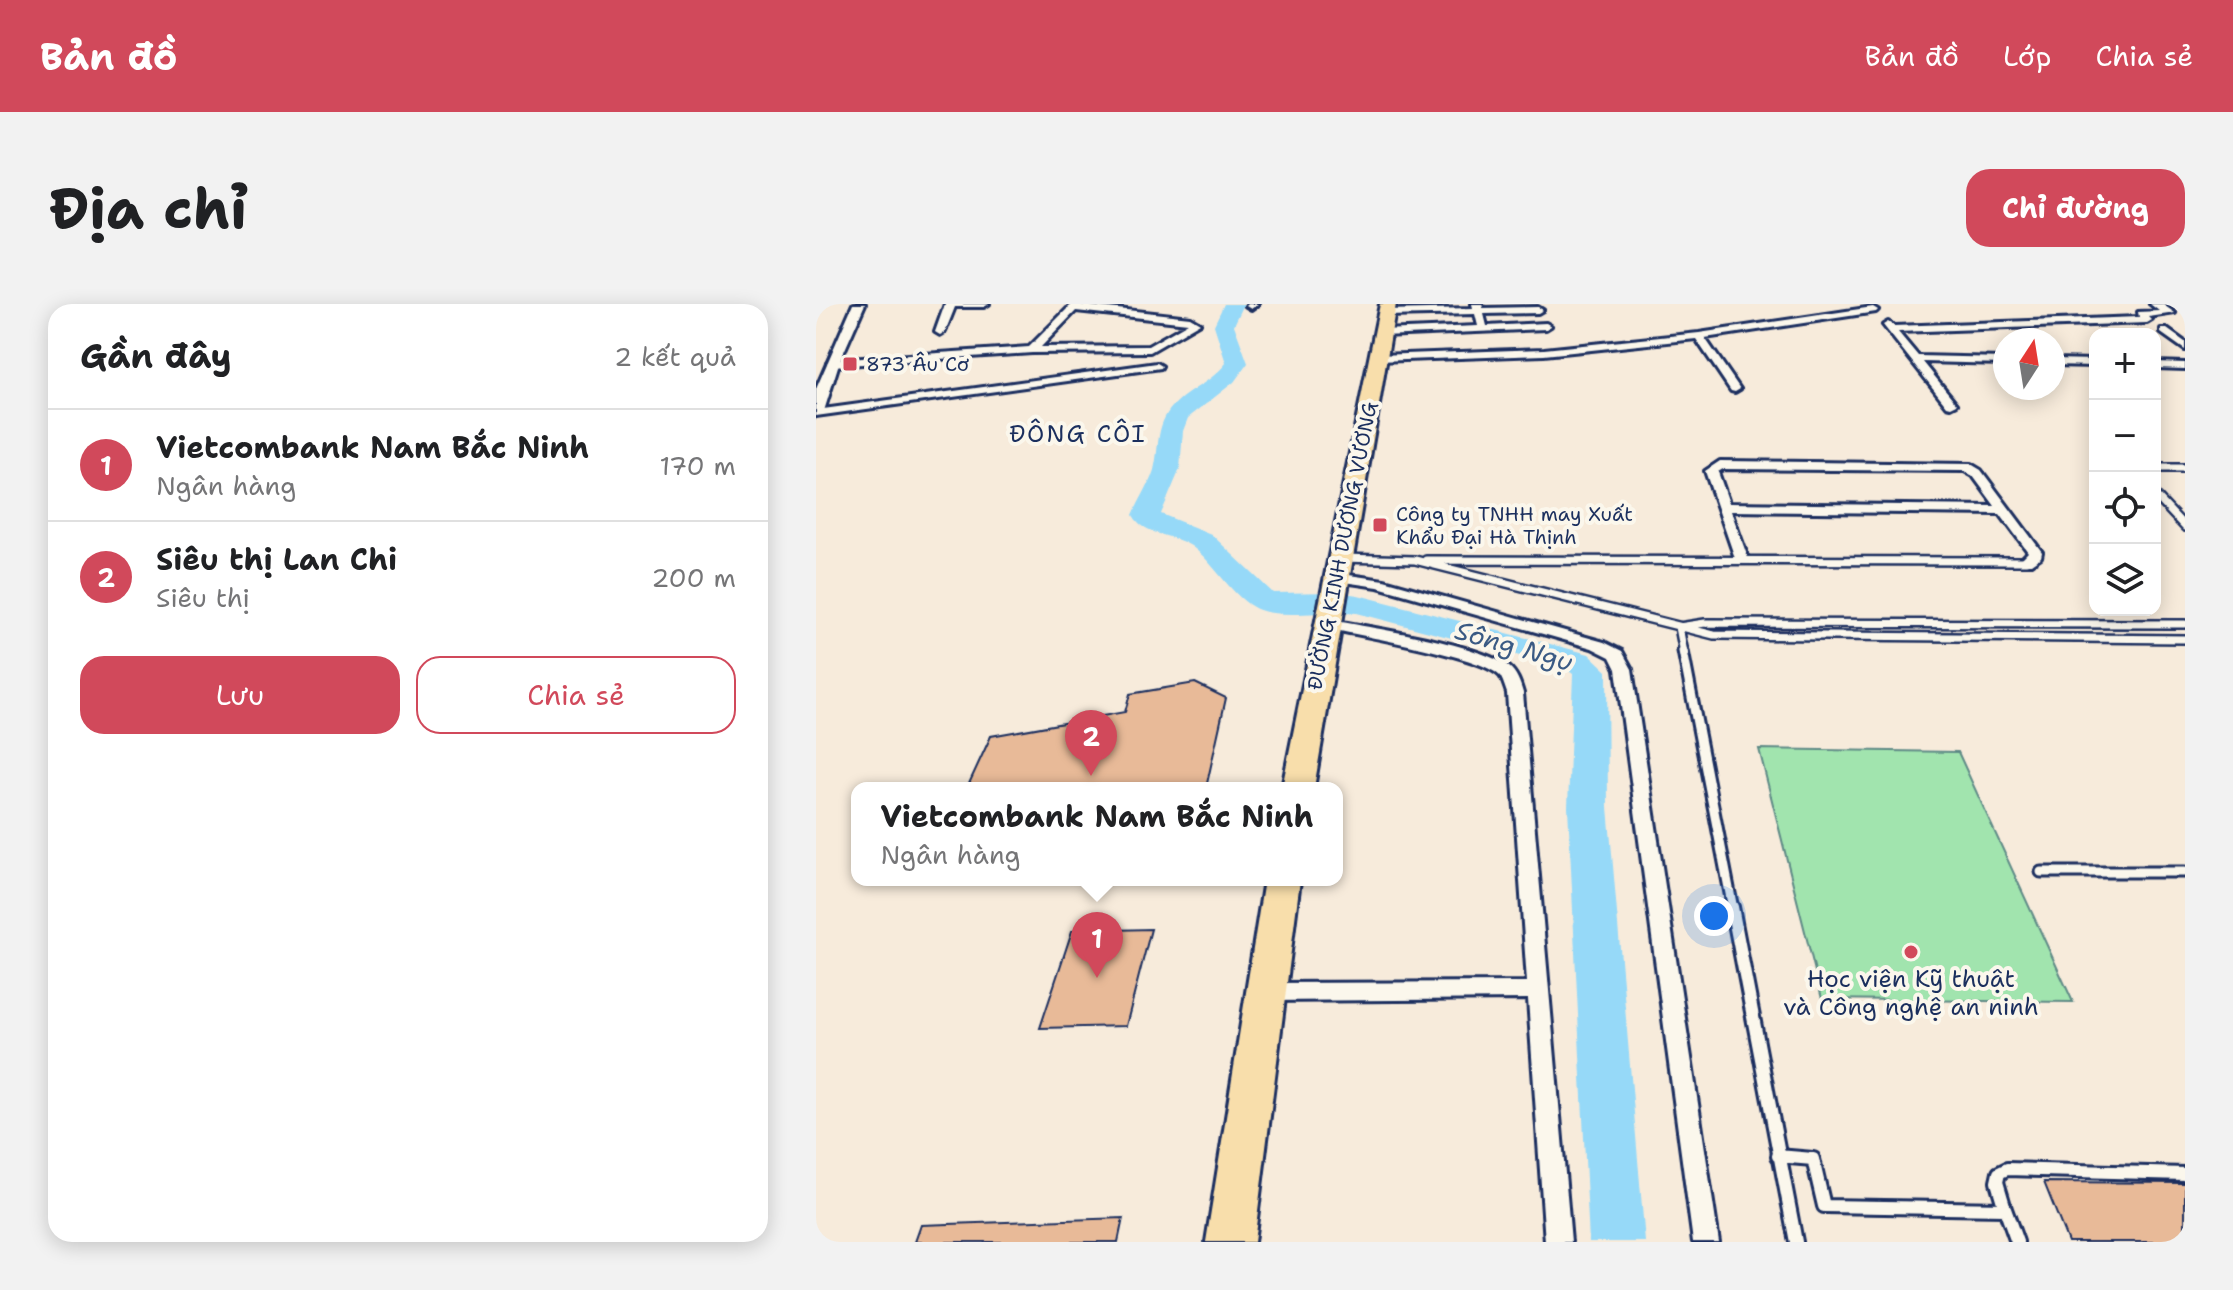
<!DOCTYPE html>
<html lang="vi">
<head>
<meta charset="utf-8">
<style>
	:root { --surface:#fff; --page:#f2f2f2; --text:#202124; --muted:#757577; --line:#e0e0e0; --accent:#d1495b }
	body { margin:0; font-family:"Shantell Sans",sans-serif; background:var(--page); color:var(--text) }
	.controls { position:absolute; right:24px; top:24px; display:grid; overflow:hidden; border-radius:16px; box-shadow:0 4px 20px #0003 }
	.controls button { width:72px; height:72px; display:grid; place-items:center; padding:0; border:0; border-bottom:2px solid var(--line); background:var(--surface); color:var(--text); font:40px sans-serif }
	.compass { position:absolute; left:1177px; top:24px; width:72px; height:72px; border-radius:50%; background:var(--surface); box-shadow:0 4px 20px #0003; rotate:12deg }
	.you { position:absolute; left:898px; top:612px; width:28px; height:28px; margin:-20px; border:6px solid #fff; border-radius:50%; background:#1a73e8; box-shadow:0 0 0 12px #1a73e833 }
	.badge { display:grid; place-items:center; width:52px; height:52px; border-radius:50%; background:var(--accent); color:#fff; font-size:26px; font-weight:700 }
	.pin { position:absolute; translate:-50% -66px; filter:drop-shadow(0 2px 4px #0008) }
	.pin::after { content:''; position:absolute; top:42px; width:28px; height:24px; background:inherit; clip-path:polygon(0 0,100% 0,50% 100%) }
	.popup { position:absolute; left:35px; top:478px; width:492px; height:104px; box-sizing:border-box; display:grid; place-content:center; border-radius:16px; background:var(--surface); filter:drop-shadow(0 2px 6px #0005); font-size:26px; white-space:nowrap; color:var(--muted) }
	.popup b { font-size:30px; color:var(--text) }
	.popup::after { content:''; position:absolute; left:50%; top:100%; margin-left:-16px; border:16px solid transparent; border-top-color:var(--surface) }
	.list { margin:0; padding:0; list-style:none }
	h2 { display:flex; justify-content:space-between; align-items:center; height:104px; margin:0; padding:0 32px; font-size:34px }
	h2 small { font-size:26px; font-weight:400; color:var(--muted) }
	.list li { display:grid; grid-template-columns:52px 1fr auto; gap:24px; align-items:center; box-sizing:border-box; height:112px; padding:0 32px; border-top:2px solid var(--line) }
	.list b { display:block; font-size:30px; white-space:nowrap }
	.list p { margin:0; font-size:26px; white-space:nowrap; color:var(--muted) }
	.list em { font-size:26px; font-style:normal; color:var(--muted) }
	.actions { display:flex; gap:16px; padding:24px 32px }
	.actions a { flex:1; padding:18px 0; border:2px solid var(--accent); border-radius:24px; text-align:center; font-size:28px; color:var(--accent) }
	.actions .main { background:var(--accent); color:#fff }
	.icon { flex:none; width:44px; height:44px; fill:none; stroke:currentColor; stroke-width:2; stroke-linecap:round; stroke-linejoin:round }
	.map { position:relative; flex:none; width:1369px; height:938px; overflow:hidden; border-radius:24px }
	header { display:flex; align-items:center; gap:48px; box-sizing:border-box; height:112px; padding:0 40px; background:var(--accent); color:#fff }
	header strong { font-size:38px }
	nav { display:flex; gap:44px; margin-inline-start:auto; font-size:28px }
	.intro { display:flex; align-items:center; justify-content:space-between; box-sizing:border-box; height:192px; padding:0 48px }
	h1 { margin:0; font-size:56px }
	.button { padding:20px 36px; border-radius:24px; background:var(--accent); color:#fff; font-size:28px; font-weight:700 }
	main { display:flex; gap:48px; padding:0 48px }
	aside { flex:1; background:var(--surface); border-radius:24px; box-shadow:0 4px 20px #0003 }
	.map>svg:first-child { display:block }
	.green { fill:#a1e4ae; stroke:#5e8a86; stroke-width:2 }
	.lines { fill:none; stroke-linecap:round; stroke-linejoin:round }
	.river { fill:#96d9f8; fill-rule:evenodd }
	.building { fill:#e8ba98; stroke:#1b2f5e; stroke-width:2 }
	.lane-far2-casing { stroke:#1b2f5e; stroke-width:12 }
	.lane-far1-casing { stroke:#1b2f5e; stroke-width:15 }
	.lane-casing { stroke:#1b2f5e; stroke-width:18 }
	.street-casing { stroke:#1b2f5e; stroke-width:6 }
	.secondary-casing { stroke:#1b2f5e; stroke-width:6 }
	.highway-casing { stroke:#1b2f5e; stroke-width:6 }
	.lane-far2 { stroke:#fbf7ec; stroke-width:7 }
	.lane-far1 { stroke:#fbf7ec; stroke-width:9 }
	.lane { stroke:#fbf7ec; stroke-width:12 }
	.street { fill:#fbf7ec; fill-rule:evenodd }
	.secondary { fill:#fbf7ec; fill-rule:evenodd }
	.highway { fill:#f8deab; fill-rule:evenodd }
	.poi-dot { fill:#d1495b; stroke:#fbf7ec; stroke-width:3 }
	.labels { text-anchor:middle; stroke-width:8; stroke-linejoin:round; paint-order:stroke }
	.far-poi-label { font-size:20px; fill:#1b2f5e; stroke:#fbf7ec; text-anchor:start }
	.far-street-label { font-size:20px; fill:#1b2f5e; stroke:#fbf7ec }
	.far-quarter-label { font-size:24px; letter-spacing:2px; fill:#1b2f5e; stroke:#fbf7ec }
	.poi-label { font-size:24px; fill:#1b2f5e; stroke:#fbf7ec }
	.water-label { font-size:26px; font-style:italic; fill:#3a5a84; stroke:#fbf7ec }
</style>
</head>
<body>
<header>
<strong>Bản đồ</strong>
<nav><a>Bản đồ</a><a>Lớp</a><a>Chia sẻ</a></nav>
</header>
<div class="intro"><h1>Địa chỉ</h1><a class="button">Chỉ đường</a></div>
<main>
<aside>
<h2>Gần đây<small>2 kết quả</small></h2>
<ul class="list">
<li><span class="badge">1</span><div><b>Vietcombank Nam Bắc Ninh</b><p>Ngân hàng</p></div><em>170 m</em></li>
<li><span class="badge">2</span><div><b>Siêu thị Lan Chi</b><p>Siêu thị</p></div><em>200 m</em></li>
</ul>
<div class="actions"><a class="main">Lưu</a><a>Chia sẻ</a></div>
</aside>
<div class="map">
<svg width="1369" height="938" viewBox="0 0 1369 938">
	<rect width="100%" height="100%" fill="#f7ebdb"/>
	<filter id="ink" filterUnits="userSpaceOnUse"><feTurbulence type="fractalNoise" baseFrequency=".0125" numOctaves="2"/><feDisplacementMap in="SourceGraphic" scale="16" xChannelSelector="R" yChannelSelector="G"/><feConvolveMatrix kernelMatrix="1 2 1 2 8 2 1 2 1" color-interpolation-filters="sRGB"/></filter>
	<g filter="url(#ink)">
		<!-- green -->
		<path class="green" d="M943,445L1142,448L1257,698L1006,695Z"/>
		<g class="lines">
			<!-- river -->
			<path class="river" d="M408,0H428L418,21L432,59L418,78L372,114L367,127L364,165L345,210L395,230L457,289L521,288L542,291L773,350L791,367L792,503L829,938H773L752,503L757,370L749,364L541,309C512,305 460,317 437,303C413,289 398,258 375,242C357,230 328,232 317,211C323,196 333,182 338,166C344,142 339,121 357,102C373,85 396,78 410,59L398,21Z"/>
		</g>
		<!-- building -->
		<path class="building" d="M379,379L410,394L390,484H151L175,432L309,408L314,390Z
			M335,625L310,722L224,724L256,627Z
			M1228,878L1369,879V938H1252Z
			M307,914L302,938H99L105,921Z"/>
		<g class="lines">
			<!-- lane-far2 casing -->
			<g class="lane-far2-casing">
				<path id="lane-far2" d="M1339,164H1369
					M1339,191L1369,223
					M526,254L599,256L898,331L1369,335
					M610,256L1210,257
					M868,349L863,323L889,319L1369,320"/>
			</g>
			<!-- lane-far1 casing -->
			<g class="lane-far1-casing">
				<path id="lane-far1" d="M867,347L917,605
					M1225,568H1369"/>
			</g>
			<!-- lane casing -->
			<g class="lane-casing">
				<path id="lane" d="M916,603L980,938
					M962,852L997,855L1008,902L1189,905L1201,938
					M1189,905L1181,878L1183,869L1191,865L1369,870"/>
			</g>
			<!-- street casing -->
			<g class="street-casing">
				<path id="street" d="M129,0H173L168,3H139L129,28L124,31L119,28Z
					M256,0L374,13L384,19L334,48L216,49L16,62L11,59L16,56L213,43ZM260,7L372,19L332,42L225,43Z
					M432,0H442L435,5L430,2Z
					M656,0H666L667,4L722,3L727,6L722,9L668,10L671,22L730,19L735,22L730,25L566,32L561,29L566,26L662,22L659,10L570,12L565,9L570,6L657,4Z
					M1334,0H1346L1359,9L1333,13L1336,16L1331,19L1082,28L1102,52L1189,54V60L1107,58L1141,100L1135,103L1131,102L1067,21L1072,18L1078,22L1323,13L1322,8L1343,7Z
					M1057,3L1062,6L1060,8L889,34L924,85L919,88L915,87L880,35L728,51L562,57L557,54L562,51L728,45L883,29Z
					M1345,25H1351L1369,38V46L1345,29Z
					M1237,55L1279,56V62L1237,61Z
					M1339,58L1369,59V65L1339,64Z
					M341,59L346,62L345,64L0,112V106Z
					M904,157L1155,160L1165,166L1226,248L1225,253L1215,260H1205L1203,257L1212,248L1184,210L915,207L932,254L925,258L920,257L889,167ZM907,165L1148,167L1157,172L1179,202L913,199L902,168Z
					M519,269L568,276L788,338L806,347L816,365L903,938H877L800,365L794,353L776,344L562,283L514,276L512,273Z
					M510,315C554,324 657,338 692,362C701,369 704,379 707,389L755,938H729L712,695L448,697L440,694L437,688L440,682L448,679L711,678L691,389C689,384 687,376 684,372C665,351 538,331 505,323V317Z"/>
			</g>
			<!-- secondary casing -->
			<g class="secondary-casing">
				<path id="secondary" d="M37,0H49L23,59L8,107L0,112V85Z"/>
			</g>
			<!-- highway casing -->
			<g class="highway-casing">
				<path id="highway" d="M564,0H580L498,484H466Z
					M448,576H484L438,938H390Z"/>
			</g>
			<!-- lane-far2 -->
			<use href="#lane-far2" class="lane-far2"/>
			<!-- lane-far1 -->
			<use href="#lane-far1" class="lane-far1"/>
			<!-- lane -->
			<use href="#lane" class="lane"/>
			<!-- street -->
			<use href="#street" class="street"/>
			<!-- secondary -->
			<use href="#secondary" class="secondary"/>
			<!-- highway -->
			<use href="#highway" class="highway"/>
		</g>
	</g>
	<!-- markers -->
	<g class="poi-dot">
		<rect x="26" y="52" width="16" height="16" rx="4"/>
		<rect x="556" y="213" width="16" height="16" rx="4"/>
		<circle cx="1095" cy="648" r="8"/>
	</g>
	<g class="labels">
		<!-- far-poi labels -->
		<g class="far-poi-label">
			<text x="50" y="67">873 Âu Cơ</text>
			<text x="580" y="217">Công ty TNHH may Xuất<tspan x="580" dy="23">Khẩu Đại Hà Thịnh</tspan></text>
		</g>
		<!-- far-street labels -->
		<g class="far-street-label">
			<text transform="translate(526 242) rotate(-79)" y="7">ĐƯỜNG KINH DƯƠNG VƯƠNG</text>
		</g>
		<!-- far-quarter labels -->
		<g class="far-quarter-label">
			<text x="262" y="138">ĐÔNG CÔI</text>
		</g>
		<!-- poi labels -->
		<g class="poi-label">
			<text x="1095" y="683">Học viện Kỹ thuật<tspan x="1095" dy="28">và Công nghệ an ninh</tspan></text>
		</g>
		<!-- water labels -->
		<g class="water-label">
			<text transform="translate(698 342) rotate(16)" y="9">Sông Ngụ</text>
		</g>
	</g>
</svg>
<div class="controls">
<button>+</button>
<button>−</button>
<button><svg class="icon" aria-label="locate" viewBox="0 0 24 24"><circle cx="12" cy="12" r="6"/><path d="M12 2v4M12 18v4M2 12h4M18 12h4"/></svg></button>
<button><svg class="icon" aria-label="layers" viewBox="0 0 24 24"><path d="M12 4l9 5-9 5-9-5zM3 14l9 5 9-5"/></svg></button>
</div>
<svg class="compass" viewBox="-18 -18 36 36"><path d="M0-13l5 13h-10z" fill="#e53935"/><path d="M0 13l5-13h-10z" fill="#757577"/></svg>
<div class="you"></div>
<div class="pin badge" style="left:281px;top:674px">1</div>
<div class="popup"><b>Vietcombank Nam Bắc Ninh</b>Ngân hàng</div>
<div class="pin badge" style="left:275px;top:472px">2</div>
</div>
</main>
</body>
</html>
